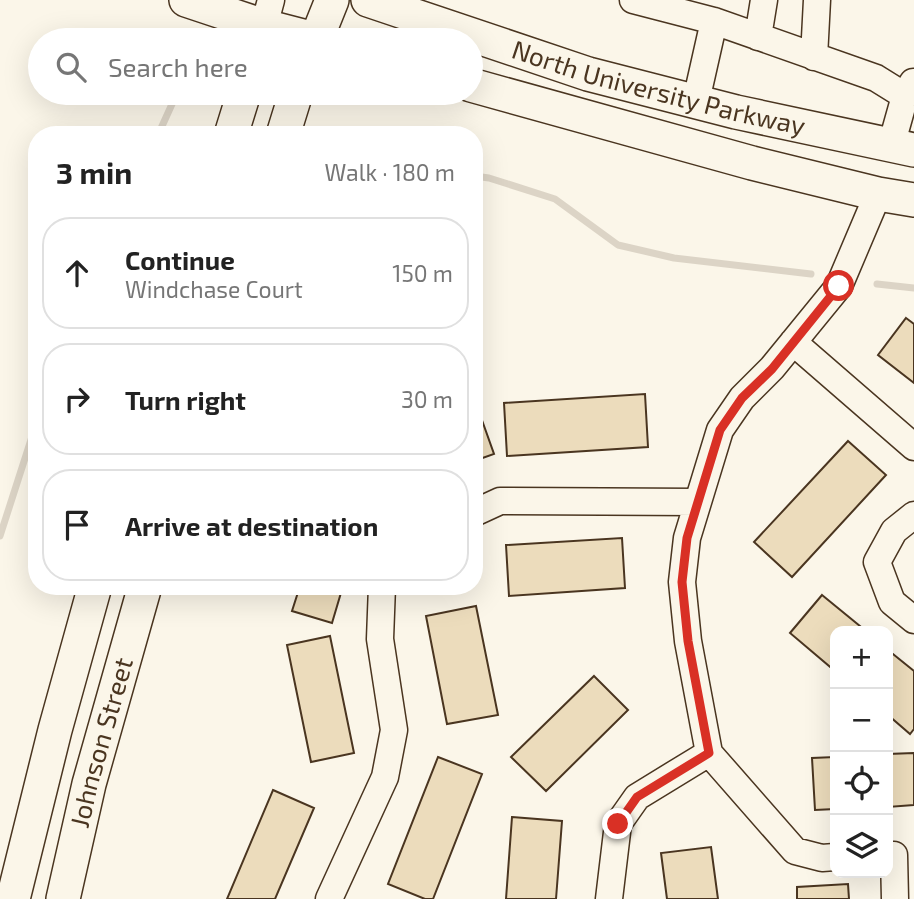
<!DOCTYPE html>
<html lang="en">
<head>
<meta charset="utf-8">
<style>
	:root { --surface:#fff; --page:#f6f6f6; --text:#222; --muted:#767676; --line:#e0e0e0 }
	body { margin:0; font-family:"Exo 2",sans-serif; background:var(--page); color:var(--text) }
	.controls { position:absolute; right:21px; bottom:21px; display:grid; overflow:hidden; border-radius:14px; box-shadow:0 7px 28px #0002 }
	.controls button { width:63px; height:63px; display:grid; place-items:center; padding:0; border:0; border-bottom:2px solid var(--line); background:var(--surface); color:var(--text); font:35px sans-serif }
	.stop { position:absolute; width:21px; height:21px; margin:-16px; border:5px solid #d93025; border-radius:50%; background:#fff }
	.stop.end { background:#d93025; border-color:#fff; box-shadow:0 2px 7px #0008 }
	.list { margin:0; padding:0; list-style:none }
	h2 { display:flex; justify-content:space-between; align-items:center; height:91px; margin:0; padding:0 28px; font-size:30px }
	h2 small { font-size:23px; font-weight:400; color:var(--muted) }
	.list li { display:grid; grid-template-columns:46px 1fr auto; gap:21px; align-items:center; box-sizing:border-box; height:112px; margin:0 14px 14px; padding:0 14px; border:2px solid var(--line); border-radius:28px }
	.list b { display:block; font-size:26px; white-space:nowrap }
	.list p { margin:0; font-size:23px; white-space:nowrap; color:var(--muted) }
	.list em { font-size:23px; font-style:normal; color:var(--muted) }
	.icon { flex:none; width:38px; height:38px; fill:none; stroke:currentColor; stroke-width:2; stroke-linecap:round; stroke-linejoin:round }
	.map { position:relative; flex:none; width:914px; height:899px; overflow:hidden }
	.search { position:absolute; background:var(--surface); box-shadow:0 7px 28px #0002; left:28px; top:28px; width:455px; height:77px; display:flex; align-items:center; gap:18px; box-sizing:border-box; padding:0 24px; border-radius:38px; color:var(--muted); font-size:26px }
	.panel { position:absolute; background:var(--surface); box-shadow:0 7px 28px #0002; left:28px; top:126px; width:455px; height:469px; border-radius:28px }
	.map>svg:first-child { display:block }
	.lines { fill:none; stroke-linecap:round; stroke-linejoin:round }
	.stream { stroke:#dcd4c6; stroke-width:7 }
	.building { fill:#ecdcbc; stroke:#4a3520; stroke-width:2 }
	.minor-casing { stroke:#4a3520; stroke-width:29 }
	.major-casing { stroke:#4a3520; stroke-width:36 }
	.minor { stroke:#fbf6e9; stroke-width:26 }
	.major { stroke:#fbf6e9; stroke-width:33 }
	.route { stroke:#d93025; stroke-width:9 }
	.labels { text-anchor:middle; stroke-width:5; stroke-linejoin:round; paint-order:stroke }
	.street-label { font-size:26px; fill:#4a3520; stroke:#fbf6e9 }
</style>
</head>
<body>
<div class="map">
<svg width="914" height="899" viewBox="0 0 914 899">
	<rect width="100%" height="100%" fill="#fbf6e9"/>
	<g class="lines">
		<!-- stream -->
		<path class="stream" d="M158,135L177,93
			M474,176L489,178L555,199L618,245L674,258L811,274
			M877,284L914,288
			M0,536L37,421"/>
	</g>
	<!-- building -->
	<path class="building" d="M906,318L914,324V383L878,355Z
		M645,394L648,447L507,456L504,403Z
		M478,409L494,454L474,461V410Z
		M848,441L886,475L792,577L754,542Z
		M622,538L625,588L509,596L506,545Z
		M300,586H343L332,623L292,611Z
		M822,595L866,631H835V671L790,633Z
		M476,606L498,715L447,724L426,616Z
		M330,636L354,753L311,762L287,645Z
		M888,650L914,671V729L910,734L888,715Z
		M594,676L628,710L546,791L511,757Z
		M914,753V805L888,807V754Z
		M438,757L482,774L433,899H425L388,884Z
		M835,757V809L815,810L812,758Z
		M273,790L314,808L275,899H227Z
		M512,817L562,821L556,899H506Z
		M711,847L718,899H667L661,853Z
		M848,884L849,899H797V887Z"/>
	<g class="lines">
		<!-- minor casing -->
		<g class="minor-casing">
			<path id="minor" d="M633,0L714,21L876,78L905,96
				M264,26L271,0
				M758,37L764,0
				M814,57L817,0
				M696,101L714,21
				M891,146L905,96L913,82
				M793,342L914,447
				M474,513L500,501L698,502
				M914,515L894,531L877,562L892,602L914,620
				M894,855L895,899
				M835,857L822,858L795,851L709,753L688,641L682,582L687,538L720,430L742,398L772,368L839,286L878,194
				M329,899L385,777L394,730L380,639L382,586
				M609,899L618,824L637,797L709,753"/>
		</g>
		<!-- major casing -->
		<g class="major-casing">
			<g id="major">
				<path d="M186,0L264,26L318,40"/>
				<path id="s1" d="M368,0L588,74L736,112L914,150"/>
				<path d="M316,40L332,0"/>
				<path d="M471,85L752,163L878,194L914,200"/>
				<path d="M231,135L244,93"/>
				<path d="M283,135L296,93"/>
				<path d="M13,899L55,730L95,586"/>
				<path id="s2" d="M63,899L89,784L145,586"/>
			</g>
		</g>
		<!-- minor -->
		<use href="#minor" class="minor"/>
		<!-- major -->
		<use href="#major" class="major"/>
	</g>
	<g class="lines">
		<!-- route -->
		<path class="route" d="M618,824L637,797L709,753L688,641L682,582L687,538L720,430L742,398L772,369L839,286"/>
	</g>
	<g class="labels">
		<!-- street labels -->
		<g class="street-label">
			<text dy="9" stroke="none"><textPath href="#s1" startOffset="304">North University Parkway</textPath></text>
			<text dy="9" stroke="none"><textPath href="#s2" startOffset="161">Johnson Street</textPath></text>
		</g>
	</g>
</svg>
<div class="controls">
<button>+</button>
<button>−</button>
<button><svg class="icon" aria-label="locate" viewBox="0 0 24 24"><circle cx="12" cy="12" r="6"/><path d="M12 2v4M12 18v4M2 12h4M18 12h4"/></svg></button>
<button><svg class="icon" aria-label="layers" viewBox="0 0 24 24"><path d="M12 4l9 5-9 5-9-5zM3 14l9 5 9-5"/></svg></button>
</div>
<div class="stop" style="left:839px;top:286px"></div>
<div class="stop end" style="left:618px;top:824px"></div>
<div class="search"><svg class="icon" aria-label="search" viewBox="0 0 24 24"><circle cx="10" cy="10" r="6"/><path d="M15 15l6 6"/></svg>Search here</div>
<section class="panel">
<h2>3 min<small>Walk · 180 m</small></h2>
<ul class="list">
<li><svg class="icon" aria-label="ahead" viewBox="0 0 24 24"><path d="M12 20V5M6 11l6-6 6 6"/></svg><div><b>Continue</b><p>Windchase Court</p></div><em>150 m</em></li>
<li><svg class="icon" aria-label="right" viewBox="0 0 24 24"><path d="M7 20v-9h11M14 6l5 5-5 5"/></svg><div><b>Turn right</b></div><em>30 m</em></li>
<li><svg class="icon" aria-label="arrive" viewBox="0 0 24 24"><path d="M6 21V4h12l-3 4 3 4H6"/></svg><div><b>Arrive at destination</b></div></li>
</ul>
</section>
</div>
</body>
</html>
